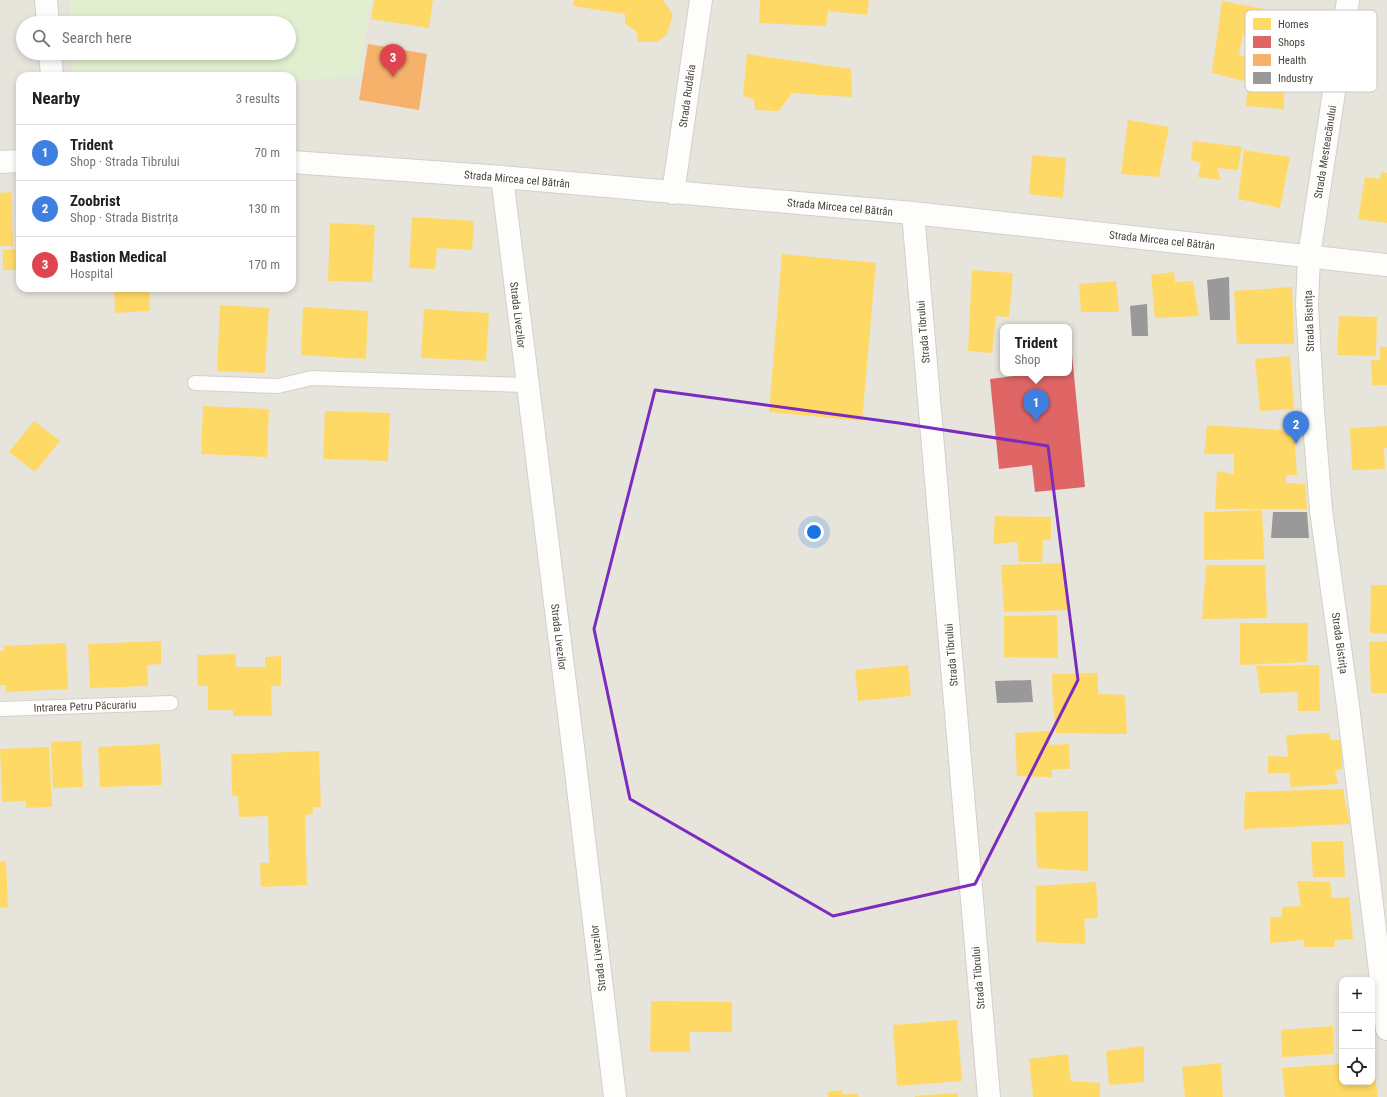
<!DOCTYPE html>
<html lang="en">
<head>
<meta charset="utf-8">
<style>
	:root { --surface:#fff; --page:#f6f6f6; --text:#202124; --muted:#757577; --line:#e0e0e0; --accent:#111827 }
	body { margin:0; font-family:"Roboto Condensed",sans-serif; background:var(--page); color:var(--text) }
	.controls { position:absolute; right:12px; bottom:12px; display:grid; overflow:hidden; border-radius:8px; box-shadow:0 2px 6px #0003 }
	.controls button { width:36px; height:36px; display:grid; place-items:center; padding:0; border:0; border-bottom:1px solid var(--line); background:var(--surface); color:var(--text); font:20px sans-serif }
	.you { position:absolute; left:814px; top:532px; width:14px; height:14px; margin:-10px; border:3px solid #fff; border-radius:50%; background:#1a73e8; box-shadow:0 0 0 6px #1a73e833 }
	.badge { display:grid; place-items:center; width:26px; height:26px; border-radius:50%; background:var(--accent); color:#fff; font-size:13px; font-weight:700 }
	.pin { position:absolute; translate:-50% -33px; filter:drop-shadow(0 1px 2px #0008) }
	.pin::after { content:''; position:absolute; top:21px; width:14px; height:12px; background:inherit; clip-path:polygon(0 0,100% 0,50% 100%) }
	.popup { position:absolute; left:1000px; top:324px; width:72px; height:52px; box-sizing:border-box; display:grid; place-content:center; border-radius:8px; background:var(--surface); filter:drop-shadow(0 1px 3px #0005); font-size:13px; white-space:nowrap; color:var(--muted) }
	.popup b { font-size:15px; color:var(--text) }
	.popup::after { content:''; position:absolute; left:50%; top:100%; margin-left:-8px; border:8px solid transparent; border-top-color:var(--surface) }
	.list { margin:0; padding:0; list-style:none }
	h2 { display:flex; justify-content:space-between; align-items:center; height:52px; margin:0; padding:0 16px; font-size:17px }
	h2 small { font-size:13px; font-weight:400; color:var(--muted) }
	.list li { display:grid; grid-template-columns:26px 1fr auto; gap:12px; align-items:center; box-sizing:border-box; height:56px; padding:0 16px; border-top:1px solid var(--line) }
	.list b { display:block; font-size:15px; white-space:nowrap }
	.list p { margin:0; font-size:13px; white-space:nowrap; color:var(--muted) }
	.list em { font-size:13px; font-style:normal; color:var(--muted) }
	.icon { flex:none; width:22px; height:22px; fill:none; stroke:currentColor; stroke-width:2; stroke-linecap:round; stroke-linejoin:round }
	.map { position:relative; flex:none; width:1387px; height:1097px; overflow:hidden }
	.search { position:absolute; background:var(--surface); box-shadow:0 2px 6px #0003; left:16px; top:16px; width:280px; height:44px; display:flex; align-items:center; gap:10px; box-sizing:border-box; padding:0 14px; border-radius:22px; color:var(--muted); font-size:15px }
	.panel { position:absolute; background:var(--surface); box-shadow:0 2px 6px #0003; left:16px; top:72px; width:280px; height:220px; border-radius:12px }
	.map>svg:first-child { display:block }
	.residential { fill:#e7e4dc; fill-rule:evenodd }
	.green { fill:#e1eecf }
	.homes { fill:#ffd966 }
	.shops { fill:#e06666 }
	.health { fill:#f6b26b }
	.industry { fill:#999 }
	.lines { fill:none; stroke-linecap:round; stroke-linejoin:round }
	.service-casing { stroke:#d2d0cb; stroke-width:16 }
	.minor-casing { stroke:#d2d0cb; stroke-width:24 }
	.service { stroke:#fdfdfc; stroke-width:14 }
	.minor { stroke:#fdfdfc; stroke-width:22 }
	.marked { fill:none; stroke:#7b2cbf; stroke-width:3; stroke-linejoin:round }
	.labels { text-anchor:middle; stroke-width:4; stroke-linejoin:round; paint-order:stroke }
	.street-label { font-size:11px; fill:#4b4439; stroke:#fff }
	.key { fill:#fff; stroke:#c9c7c4; stroke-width:1 }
	.key-label { font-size:11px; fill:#4b4439 }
</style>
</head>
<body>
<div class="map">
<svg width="1387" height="1097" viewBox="0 0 1387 1097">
	<rect width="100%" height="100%" fill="#f4f2ee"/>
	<!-- residential -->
	<path class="residential" d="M0,0H1387V1097H0ZM23,23H289V53H23ZM20,76H292V288H20ZM1003,327H1069V373H1003ZM1342,980H1372V1082H1342Z"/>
	<!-- green -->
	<path class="green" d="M69,0H372L358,77L292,80V76H73L72,53H289V23H70Z"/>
	<!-- homes -->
	<path class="homes" d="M374,0H433L429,28L371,19Z
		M574,0H663L673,15L667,34L657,42H638L636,31L625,24V14L573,6Z
		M760,0H869L867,15L828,11L826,26L759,23Z
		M1222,1L1312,18L1306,60L1274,61V39L1243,34L1239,55L1265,61L1257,79L1284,83V109L1246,106L1248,82L1212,73Z
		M747,54L851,69L852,97L792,93L779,111L755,110L754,99L743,96Z
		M1128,120L1169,127L1159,177L1121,174Z
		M1193,141L1242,147L1238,170L1217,168L1221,180L1198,177L1201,163L1191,160Z
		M1244,150L1290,157L1280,208L1238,199Z
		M1032,155L1066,158L1063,198L1029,194Z
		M1381,172L1387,173V223L1358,219L1365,177L1380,179Z
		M11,192L13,246H0V193Z
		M412,217L474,221L472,250L437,248L435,269L409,268Z
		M330,223L375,225L372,282L328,281Z
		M20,249V270H3V250Z
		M782,254L876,263L862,421L769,412Z
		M972,270L1013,273L1009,317L996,316L992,353L968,351Z
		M1174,272L1175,282L1193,281L1199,316L1155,318L1151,275Z
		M1116,281L1119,312H1081L1079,284Z
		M1292,287L1294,344H1237L1234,291Z
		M114,288H149L150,311L115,313Z
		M220,305L269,308L265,373L217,371Z
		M303,307L368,311L366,359L301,355Z
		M424,309L489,313L486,361L421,358Z
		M1339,316L1377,317L1376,356L1337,355Z
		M1380,347H1387V385H1372L1371,360H1380Z
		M1290,356L1294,409L1260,411L1255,359Z
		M203,406L269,409L267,457L201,454Z
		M325,411L390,413L388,461L323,459Z
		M34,421L60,441L35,472L9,452Z
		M1207,425L1294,431L1297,475H1286V483L1305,484L1307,509H1215L1217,471L1234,474V454H1204Z
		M1387,426V448H1384L1385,469L1352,470L1350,428Z
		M1262,510L1264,559L1204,560V512Z
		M995,516L1051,517V540H1043L1042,562H1019L1017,542L993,544Z
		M1065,563L1068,610L1004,612L1001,565Z
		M1206,565H1265L1267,618L1202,619Z
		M1371,585H1387V634L1370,633Z
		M1057,615L1058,658L1004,657V616Z
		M1240,623H1308L1307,662L1240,665Z
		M161,641V664L147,665L148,686L90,688L88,644Z
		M1387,641V693H1371L1369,642Z
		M66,643L68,689L6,692V685H0V651H4V646Z
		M236,654V667H265V657L281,656V686H271L272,716H233V710H208V686H198L197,655Z
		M908,665L911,696L858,701L855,670Z
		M1319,665L1320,711H1298L1297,692L1260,693L1256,666Z
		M1098,673V694L1125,695L1127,734L1056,733L1053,703L1052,674Z
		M1049,731L1050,745L1069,744L1070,769H1052V777L1017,776L1015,733Z
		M1329,733L1331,740H1341L1342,769L1335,771L1338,784L1291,787L1289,773H1268V756L1288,757L1286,735Z
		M81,741L83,787L53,788L51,742Z
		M160,744L162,785L100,787L98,747Z
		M49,747L52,807L26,808V801L2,802L0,749Z
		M319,751L321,807H313V814L305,815L307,885L261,887L260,863H269L268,816L239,817L238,796H232L231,754Z
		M1343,789L1350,824L1244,829L1245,792Z
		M1088,811V871L1037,868L1035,812Z
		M1343,841L1345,877H1313L1311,842Z
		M6,861L8,907L0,908V862Z
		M1297,881L1330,882L1332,898L1349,897L1353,939L1335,940V947H1304V940L1270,943V917H1282V907L1301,906Z
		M1096,882L1098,918L1084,919L1086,944L1036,942V886Z
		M651,1001L732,1002V1032H690V1052H650Z
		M957,1020L962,1081L897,1086L893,1025Z
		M1333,1026L1334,1054L1282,1057L1281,1030Z
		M1144,1046V1082L1109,1085L1106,1051Z
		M1068,1054L1071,1081L1100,1083V1097H1033L1029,1059Z
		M1373,1061L1378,1097H1285L1282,1068L1342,1064V1082H1372V1062Z
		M1221,1063L1223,1097H1185L1182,1067Z
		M842,1090L843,1095L858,1093L859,1097H828L827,1092Z
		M957,1093L958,1097H915V1096Z"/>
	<!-- shops -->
	<path class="shops" d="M1069,335H1070L1085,487L1035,492L1032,465L999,469L990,379L1022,375V373H1069Z"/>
	<!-- health -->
	<path class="health" d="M368,44L427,54L419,110L359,100Z"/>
	<!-- industry -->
	<path class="industry" d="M1229,277L1230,320H1210L1207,280Z
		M1147,304L1148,336H1132L1130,306Z
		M1273,512H1307L1309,538H1271Z
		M1031,680L1033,702L997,703L995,681Z"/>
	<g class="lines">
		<!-- service casing -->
		<g class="service-casing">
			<path id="service" d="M195,383L278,386L312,378L527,385
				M0,709L171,703"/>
		</g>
		<!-- minor casing -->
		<g class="minor-casing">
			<path id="minor" d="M46,0L48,23
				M1348,0L1309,256L1307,305L1313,411L1321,510L1348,706L1387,1029
				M50,53L52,76
				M0,162L20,161
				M292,162L502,177L913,213L1387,265
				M502,177L574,755L615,1097
				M673,193L701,0
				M913,213L989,1097"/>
		</g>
		<!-- service -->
		<use href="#service" class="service"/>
		<!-- minor -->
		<use href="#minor" class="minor"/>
	</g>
	<!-- marked area -->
	<path class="marked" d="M655,390L899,423L1048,446L1078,680L975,884L833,916L630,799L594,629Z"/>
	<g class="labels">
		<!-- street labels -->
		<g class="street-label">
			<text transform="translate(687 96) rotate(-82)" y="4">Strada Rudăria</text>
			<text transform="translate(1325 152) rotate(-81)" y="4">Strada Mesteacănului</text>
			<text transform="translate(517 179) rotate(5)" y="4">Strada Mircea cel Bătrân</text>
			<text transform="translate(840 207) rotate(5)" y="4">Strada Mircea cel Bătrân</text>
			<text transform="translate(1162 240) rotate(6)" y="4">Strada Mircea cel Bătrân</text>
			<text transform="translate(518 315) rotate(83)" y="4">Strada Livezilor</text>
			<text transform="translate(1309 321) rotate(-92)" y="4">Strada Bistrița</text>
			<text transform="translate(923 332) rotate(-95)" y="4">Strada Tibrului</text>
			<text transform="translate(559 637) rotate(83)" y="4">Strada Livezilor</text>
			<text transform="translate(1340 643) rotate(82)" y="4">Strada Bistrița</text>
			<text transform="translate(951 655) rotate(-95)" y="4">Strada Tibrului</text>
			<text transform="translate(85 706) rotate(-2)" y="4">Intrarea Petru Păcurariu</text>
			<text transform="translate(598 958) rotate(-97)" y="4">Strada Livezilor</text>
			<text transform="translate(978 978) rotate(-95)" y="4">Strada Tibrului</text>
		</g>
	</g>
	<!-- legend -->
	<rect x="1245" y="10" width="132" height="82" rx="6" class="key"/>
	<rect x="1253" y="18" width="18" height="12" fill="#ffd966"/>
	<rect x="1253" y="36" width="18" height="12" fill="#e06666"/>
	<rect x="1253" y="54" width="18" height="12" fill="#f6b26b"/>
	<rect x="1253" y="72" width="18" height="12" fill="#999"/>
	<g class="key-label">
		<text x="1278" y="28">Homes</text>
		<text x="1278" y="46">Shops</text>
		<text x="1278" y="64">Health</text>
		<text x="1278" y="82">Industry</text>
	</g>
</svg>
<div class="controls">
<button>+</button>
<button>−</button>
<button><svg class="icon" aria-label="locate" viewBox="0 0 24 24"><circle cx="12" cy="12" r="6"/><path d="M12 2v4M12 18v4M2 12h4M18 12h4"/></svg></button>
</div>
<div class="you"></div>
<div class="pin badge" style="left:1036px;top:422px;background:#3f7fe0">1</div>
<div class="popup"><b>Trident</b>Shop</div>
<div class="pin badge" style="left:1296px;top:444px;background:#3f7fe0">2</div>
<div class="pin badge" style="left:393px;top:77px;background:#e0444e">3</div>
<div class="search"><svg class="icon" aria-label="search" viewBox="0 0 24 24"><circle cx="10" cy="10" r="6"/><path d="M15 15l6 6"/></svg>Search here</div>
<section class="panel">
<h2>Nearby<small>3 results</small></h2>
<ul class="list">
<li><span class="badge" style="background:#3f7fe0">1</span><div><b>Trident</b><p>Shop · Strada Tibrului</p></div><em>70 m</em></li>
<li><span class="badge" style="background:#3f7fe0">2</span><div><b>Zoobrist</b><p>Shop · Strada Bistrița</p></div><em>130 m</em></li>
<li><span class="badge" style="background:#e0444e">3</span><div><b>Bastion Medical</b><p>Hospital</p></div><em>170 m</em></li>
</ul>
</section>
</div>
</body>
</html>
